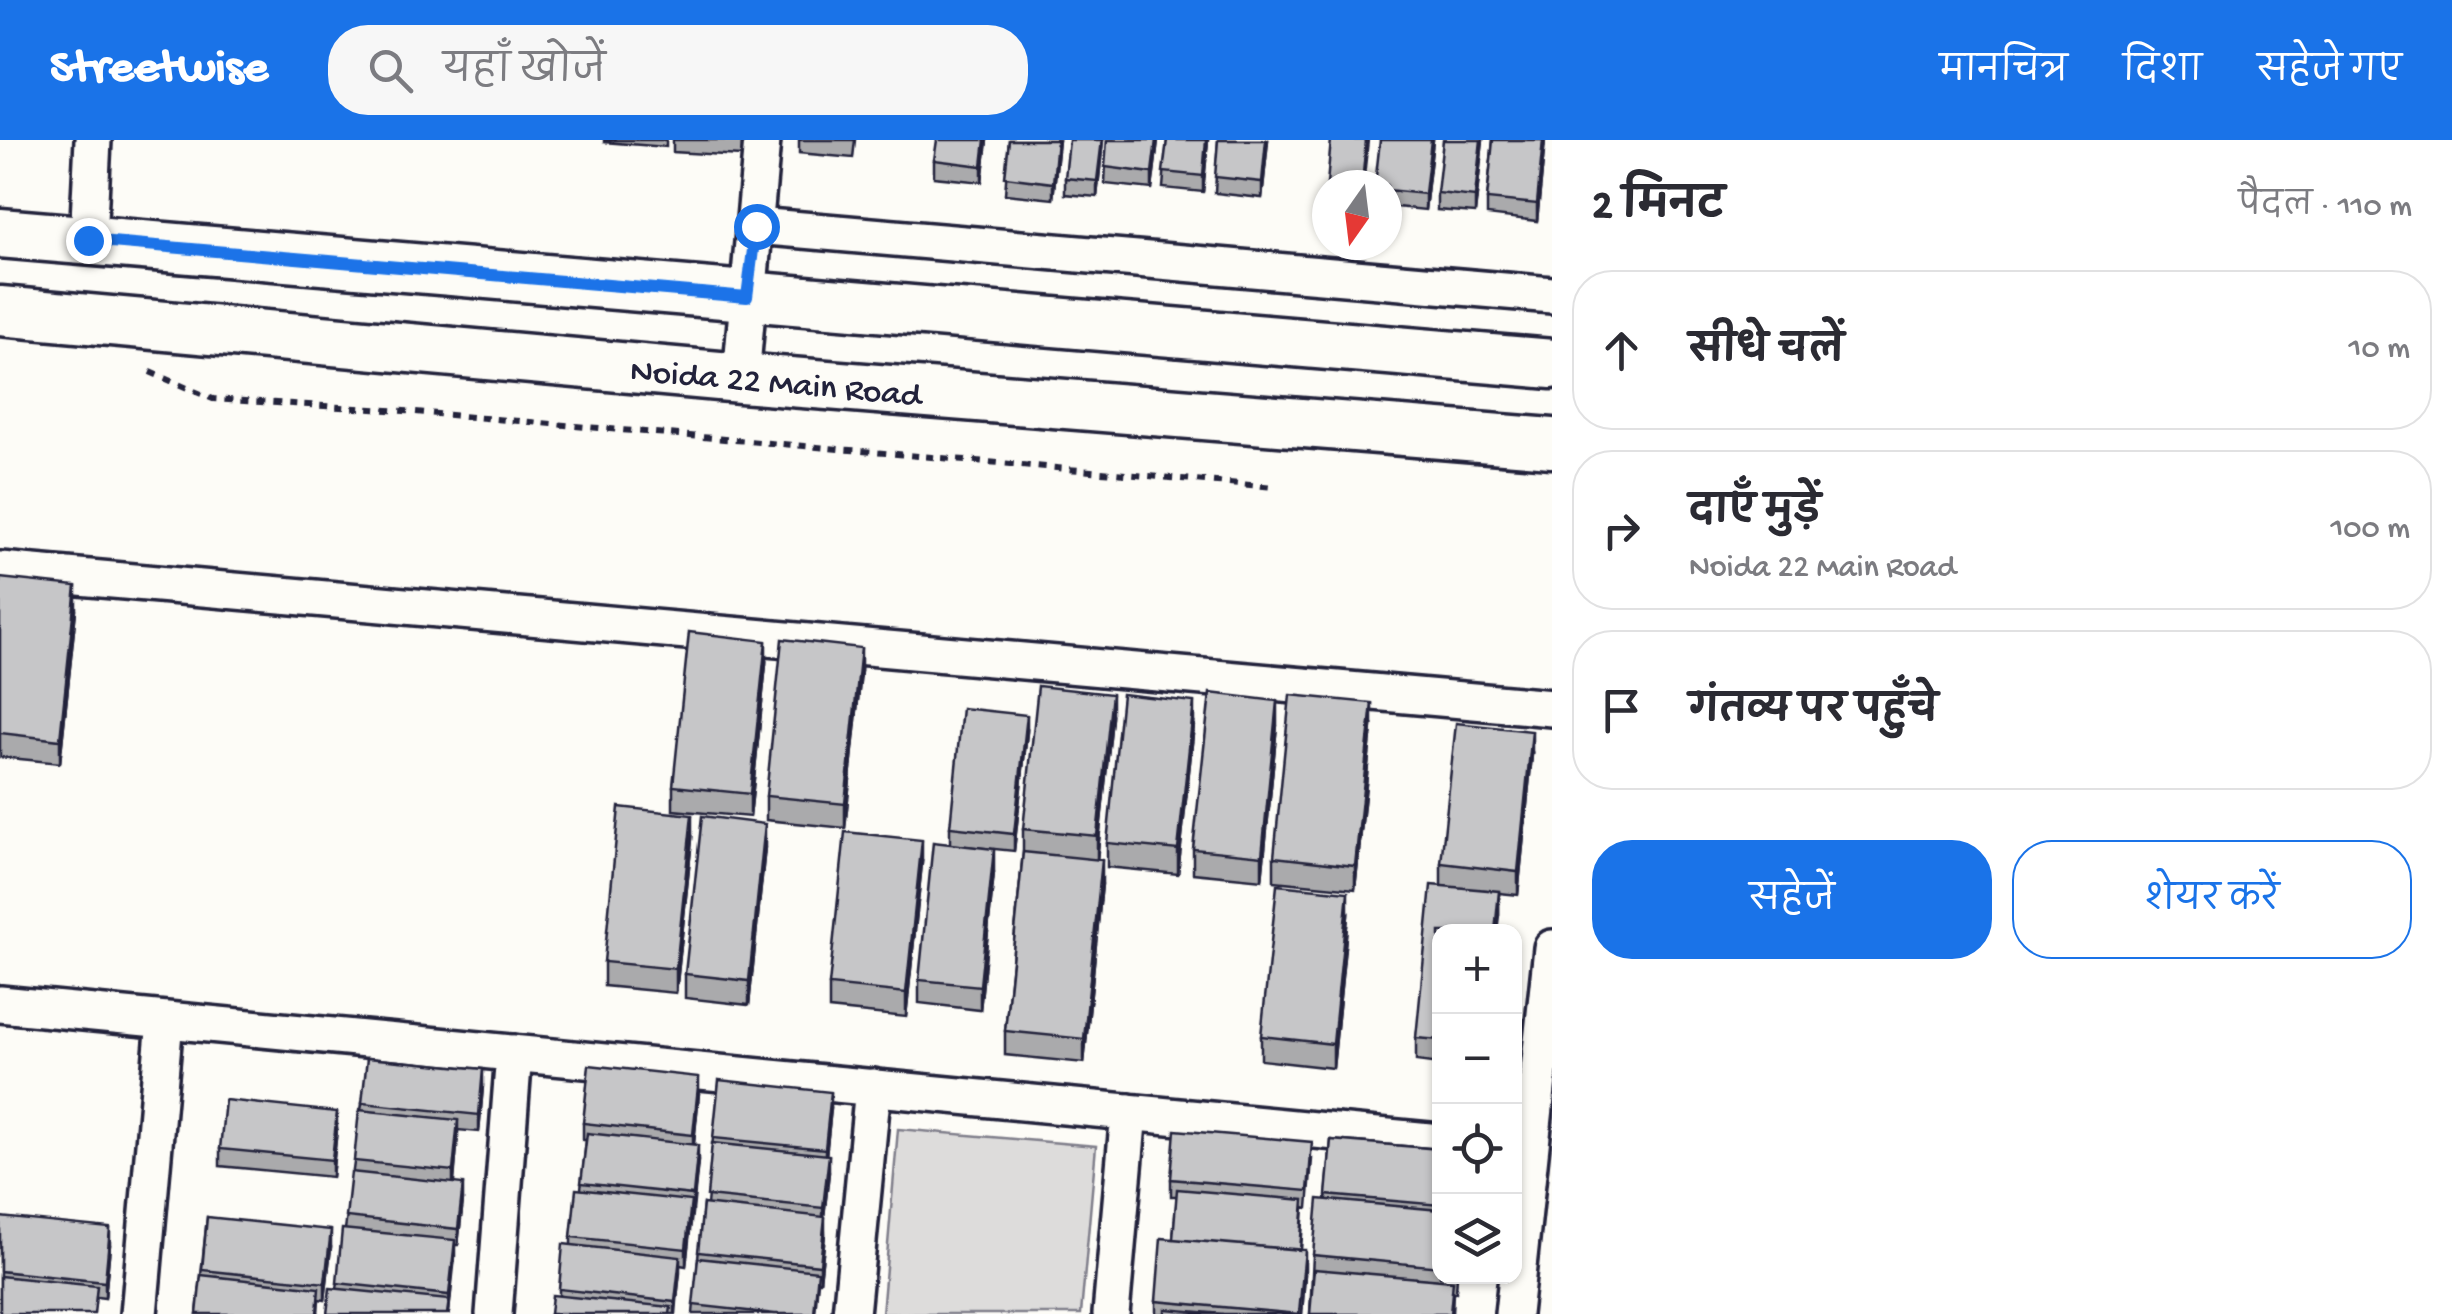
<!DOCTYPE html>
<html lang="hi">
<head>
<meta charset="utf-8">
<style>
	:root { --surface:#fff; --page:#f7f7f7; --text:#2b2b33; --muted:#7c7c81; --line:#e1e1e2; --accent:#1a73e8 }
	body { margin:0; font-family:"Gochi Hand","Playpen Sans Deva",sans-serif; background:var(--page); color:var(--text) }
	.controls { position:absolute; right:30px; bottom:30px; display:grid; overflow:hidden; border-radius:20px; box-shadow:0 2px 8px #0004 }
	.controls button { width:90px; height:90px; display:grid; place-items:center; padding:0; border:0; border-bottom:2px solid var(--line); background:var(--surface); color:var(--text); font:50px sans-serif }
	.compass { position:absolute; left:1312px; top:30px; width:90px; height:90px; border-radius:50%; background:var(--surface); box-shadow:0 2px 8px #0004; rotate:194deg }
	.stop { position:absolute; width:30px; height:30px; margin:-22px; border:8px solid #1a73e8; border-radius:50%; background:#fff }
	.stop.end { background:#1a73e8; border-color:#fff; box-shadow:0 2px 10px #0008 }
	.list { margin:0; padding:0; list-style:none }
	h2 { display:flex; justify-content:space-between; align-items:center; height:130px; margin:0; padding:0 40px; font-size:42px }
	h2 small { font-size:32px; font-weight:400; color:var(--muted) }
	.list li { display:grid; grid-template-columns:65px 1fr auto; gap:30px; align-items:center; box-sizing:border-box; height:160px; margin:0 20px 20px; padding:0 20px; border:2px solid var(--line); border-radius:40px }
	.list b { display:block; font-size:38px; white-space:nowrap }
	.list p { margin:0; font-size:32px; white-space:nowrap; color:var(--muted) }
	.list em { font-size:32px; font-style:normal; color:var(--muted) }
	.actions { display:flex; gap:20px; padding:30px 40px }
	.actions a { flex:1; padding:22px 0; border:2px solid var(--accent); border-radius:40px; text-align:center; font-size:35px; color:var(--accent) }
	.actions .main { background:var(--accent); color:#fff }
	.icon { flex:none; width:55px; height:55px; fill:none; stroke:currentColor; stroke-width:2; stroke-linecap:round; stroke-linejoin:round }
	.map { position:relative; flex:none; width:1552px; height:1174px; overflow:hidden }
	header { display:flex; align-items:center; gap:60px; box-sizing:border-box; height:140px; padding:0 50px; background:var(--accent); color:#fff }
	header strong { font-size:48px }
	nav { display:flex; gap:55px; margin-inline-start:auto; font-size:35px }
	.search { width:700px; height:90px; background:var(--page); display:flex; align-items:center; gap:25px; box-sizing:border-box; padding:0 35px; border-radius:40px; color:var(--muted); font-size:38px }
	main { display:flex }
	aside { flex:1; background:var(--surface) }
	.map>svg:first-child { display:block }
	.green { fill:#dddcdb; stroke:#807f8b; stroke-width:2.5 }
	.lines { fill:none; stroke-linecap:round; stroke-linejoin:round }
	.street-casing { stroke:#22223b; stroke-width:42 }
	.secondary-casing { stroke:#22223b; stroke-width:55 }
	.path { stroke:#22223b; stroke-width:6; stroke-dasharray:8 8; stroke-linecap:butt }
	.street { stroke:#fdfcf7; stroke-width:35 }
	.secondary { stroke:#fdfcf7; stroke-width:48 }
	.wall { fill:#aaaaac; stroke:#22223b; stroke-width:2.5 }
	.shaded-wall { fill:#8b8b8c; stroke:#22223b; stroke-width:2.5 }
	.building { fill:#c6c6c8; stroke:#22223b; stroke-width:2.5 }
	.route { stroke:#1a73e8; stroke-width:12 }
	.labels { text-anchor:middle; stroke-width:10; stroke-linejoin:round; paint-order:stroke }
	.street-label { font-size:35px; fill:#22223b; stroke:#fdfcf7 }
</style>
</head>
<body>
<header>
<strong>Streetwise</strong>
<div class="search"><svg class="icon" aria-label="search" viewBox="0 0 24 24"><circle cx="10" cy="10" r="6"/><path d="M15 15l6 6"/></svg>यहाँ खोजें</div>
<nav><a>मानचित्र</a><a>दिशा</a><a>सहेजे गए</a></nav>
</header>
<main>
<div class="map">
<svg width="1552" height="1174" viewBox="0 0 1552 1174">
	<rect width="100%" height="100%" fill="#fdfcf7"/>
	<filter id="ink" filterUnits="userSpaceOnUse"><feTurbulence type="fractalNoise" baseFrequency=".01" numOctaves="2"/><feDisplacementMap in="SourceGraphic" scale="20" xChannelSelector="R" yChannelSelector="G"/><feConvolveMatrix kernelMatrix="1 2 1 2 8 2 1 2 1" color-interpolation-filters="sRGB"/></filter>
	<g filter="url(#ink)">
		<!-- green -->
		<path class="green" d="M898,989L1096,1006L1081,1174H882Z"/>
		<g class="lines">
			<!-- street casing -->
			<g class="street-casing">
				<path id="street" d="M756,86L1552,155
					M88,100L93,0
					M741,238L762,0
					M0,430L1552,568
					M0,864L1440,1002
					M139,1174L165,880
					M494,1174L514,913
					M851,1174L873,947
					M1111,1174L1129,972
					M1513,1174L1552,808"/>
			</g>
			<!-- secondary casing -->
			<g class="secondary-casing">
				<path id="secondary" d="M0,93L1552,224
					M0,171L741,238L1552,303"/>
			</g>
			<!-- path -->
			<path class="path" d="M150,232L213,259L404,271L1274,347"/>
			<!-- street -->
			<use href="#street" class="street"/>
			<!-- secondary -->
			<use href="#secondary" class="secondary"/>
		</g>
		<!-- wall -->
		<path class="wall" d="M604,0H666V7L604,2Z
			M673,0H742L741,16L673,12Z
			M799,0H855L853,18L799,13Z
			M987,0L982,42L934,37V20Z
			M1009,0H1059L1053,59L1005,54Z
			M1103,0L1097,57L1065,54V38Z
			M1107,0H1158L1152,49L1105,44Z
			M1167,0H1208L1203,52L1163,48Z
			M1218,0H1268L1262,58L1215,53Z
			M1380,0H1433L1425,70L1387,66V45Z
			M1483,0L1475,73L1437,70V53Z
			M1493,0H1545L1537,81L1487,75V59Z
			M0,438L76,470L60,623L0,617Z
			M766,524L750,677L673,670V646Z
			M861,531L845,688L766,680V656Z
			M1112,578L1097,719L1102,744L1084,923L1005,915V891L1023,712V689Z
			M1194,585L1178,734L1107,727V703Z
			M1277,585L1262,740L1193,733V709Z
			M1372,587L1355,749L1274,741V717Z
			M1027,592L1014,711L955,705L994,732L980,870L919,863V840L950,704V687Z
			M1532,615L1518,755L1499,753V775L1440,792V924L1416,921V898L1441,746V723Z
			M692,699L676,853L604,846V822Z
			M765,707L749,865L685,858V834Z
			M922,723L906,877L829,869V845Z
			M1348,776L1333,928L1261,920V896Z
			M483,946L479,992L458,990L454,1043L463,1060L458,1105H455L449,1174L337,1149L362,963Z
			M699,953L694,1004L698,1021L686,1126L680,1125L676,1174H550L559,1156V1149L571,1105V1097L581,1049L586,1000H583V983Z
			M831,968L826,1015L829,1032L824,1077L825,1094L820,1141H818L815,1174H693L703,1064L707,1065L713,998Z
			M337,989L332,1037L220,1026V1009Z
			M1331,1000L1440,1009V1136H1457L1456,1152H1453L1452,1174H1310L1313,1115L1326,1060Z
			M1312,1019L1308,1068L1304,1067L1301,1110L1305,1134L1302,1174H1156V1161L1173,1099L1177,1056H1171V1039Z
			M0,1077L110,1105L105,1158L97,1157L0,1174Z
			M207,1077L331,1107L325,1160L319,1159L318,1174H197Z"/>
		<!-- shaded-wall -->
		<path class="shaded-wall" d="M985,0H987L982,42V26Z
			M1057,0H1059L1053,59V43Z
			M1102,0H1103L1097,57V41Z
			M1156,0H1158L1152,49V33Z
			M1206,0H1208L1203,52V36Z
			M1266,0H1268L1262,58V42Z
			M1366,0H1368L1363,45H1362Z
			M1431,0H1433L1425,70V54Z
			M1481,0H1483L1475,73V57Z
			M1543,0H1545L1537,81V64Z
			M76,446V470L60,623V600Z
			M766,501V524L750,677V654Z
			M861,508V531L845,688V664Z
			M1112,554V578L1097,720V696Z
			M1277,561V585L1262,740V716Z
			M1194,562V585L1178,734V710Z
			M1372,563V587L1355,749V726Z
			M1027,575V592L1014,711V694Z
			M1532,591V615L1518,755V732Z
			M692,675V699L676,853V829Z
			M765,684V707L749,865V841Z
			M922,700V723L906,877V853Z
			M994,709V732L980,870V846Z
			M1102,720V744L1084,923V899Z
			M1499,751V775L1497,792H1495Z
			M1348,752V776L1333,928V904Z
			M483,929V946L479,992V975Z
			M699,937V953L693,1011V995Z
			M831,952V968L825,1025V1009Z
			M337,972V989L332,1037V1020Z
			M458,980V997L453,1048V1031Z
			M698,1005V1021L693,1071V1055Z
			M829,1015V1032L823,1085V1068Z
			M463,1044V1060L458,1105V1089Z
			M691,1061V1077L686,1126V1109Z
			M825,1077V1094L820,1141V1125Z
			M110,1088V1105L105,1158V1142Z
			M331,1090V1107L325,1160V1143Z
			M455,1100V1117L449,1171V1155Z
			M1305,1110V1134L1302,1174H1299Z
			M680,1117V1133L675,1174V1162Z"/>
		<!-- building -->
		<path class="building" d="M937,0H985L982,26L934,20Z
			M1009,0H1057L1053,43L1005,37Z
			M1069,0H1102L1097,41L1065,38Z
			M1107,0H1156L1152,33L1105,27Z
			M1167,0H1206L1203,36L1163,32Z
			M1218,0H1266L1262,42L1215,37Z
			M1331,0H1366L1362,45L1327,44Z
			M1380,0H1431L1425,54L1387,50V45H1375Z
			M1443,0H1481L1475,57L1437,53Z
			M1493,0H1543L1537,64L1487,59Z
			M0,438L76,446L60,600L0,593Z
			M689,492L766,501L750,654L673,646Z
			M782,499L861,508L845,664L766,656Z
			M1038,546L1112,554L1097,696L1023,689Z
			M1210,553L1277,561L1262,716L1193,709Z
			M1122,554L1194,562L1178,710L1107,703Z
			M1290,555L1372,563L1355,726L1274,717Z
			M962,568L1027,575L1014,694L950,687Z
			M1456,583L1532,591L1518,732L1441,723Z
			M619,667L692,675L676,829L604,822Z
			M702,676L765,684L749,841L685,834Z
			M845,692L922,700L906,853L829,845Z
			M933,702L994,709L980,846L919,840Z
			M1023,712L1102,720L1084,899L1005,891Z
			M1277,745L1348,752L1333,904L1261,896Z
			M1431,745L1499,751L1495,792H1440V900L1416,898Z
			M367,918L483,929L479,975L362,963Z
			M589,925L699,937L693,995L583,983Z
			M719,940L831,952L825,1009L713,998Z
			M225,960L337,972L332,1020L220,1009Z
			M359,970L458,980L453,1031L354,1021Z
			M1175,990L1312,1002L1308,1051L1171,1039Z
			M587,993L698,1005L693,1055L581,1043Z
			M1331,1000L1440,1009V1065L1326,1055Z
			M712,1003L829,1015L823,1068L707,1056Z
			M351,1032L463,1044L458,1089L346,1077Z
			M576,1049L691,1061L686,1109L571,1097Z
			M1177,1049L1304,1060L1300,1110L1173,1099Z
			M1318,1059L1440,1070V1127L1313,1115Z
			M703,1064L825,1077L820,1125L698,1112Z
			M0,1077L110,1088L105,1142L0,1131Z
			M207,1077L331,1090L325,1143L202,1130Z
			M342,1089L455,1100L449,1155L337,1143Z
			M1161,1098L1305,1110L1299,1174L1156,1161Z
			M563,1104L680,1117L675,1162L559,1149Z
			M698,1118L818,1131L814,1174H775L693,1165Z
			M1314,1129L1453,1141L1450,1174H1310Z
			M201,1135L319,1148L317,1174H197Z
			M0,1136L97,1146L94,1174H0Z
			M330,1148L449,1160L447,1174H327Z
			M552,1155L671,1167L670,1174H550Z
			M1165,1169L1223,1174H1165Z"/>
	</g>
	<g class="lines" filter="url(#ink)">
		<!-- route -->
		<path class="route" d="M88,100L747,157L756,86"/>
	</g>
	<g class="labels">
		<!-- street labels -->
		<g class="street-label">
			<text transform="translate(776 240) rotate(5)" y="12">Noida 22 Main Road</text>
		</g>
	</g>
</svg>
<div class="controls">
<button>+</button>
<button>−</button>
<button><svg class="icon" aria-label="locate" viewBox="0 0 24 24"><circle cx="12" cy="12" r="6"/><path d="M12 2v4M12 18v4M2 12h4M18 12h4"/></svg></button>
<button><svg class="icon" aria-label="layers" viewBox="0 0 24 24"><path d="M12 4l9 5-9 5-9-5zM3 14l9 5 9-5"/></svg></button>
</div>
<svg class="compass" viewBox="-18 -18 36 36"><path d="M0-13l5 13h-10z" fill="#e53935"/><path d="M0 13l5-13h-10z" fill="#7c7c81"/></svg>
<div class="stop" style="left:756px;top:86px"></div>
<div class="stop end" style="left:88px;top:100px"></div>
</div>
<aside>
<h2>2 मिनट<small>पैदल · 110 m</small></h2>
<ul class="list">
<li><svg class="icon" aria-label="ahead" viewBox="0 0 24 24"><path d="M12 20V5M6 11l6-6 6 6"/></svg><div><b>सीधे चलें</b></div><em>10 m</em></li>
<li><svg class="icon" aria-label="right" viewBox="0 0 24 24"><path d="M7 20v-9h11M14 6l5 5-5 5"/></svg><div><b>दाएँ मुड़ें</b><p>Noida 22 Main Road</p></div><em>100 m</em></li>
<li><svg class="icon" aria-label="arrive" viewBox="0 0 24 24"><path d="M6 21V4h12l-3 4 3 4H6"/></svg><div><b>गंतव्य पर पहुँचे</b></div></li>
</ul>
<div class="actions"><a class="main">सहेजें</a><a>शेयर करें</a></div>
</aside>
</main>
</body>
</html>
